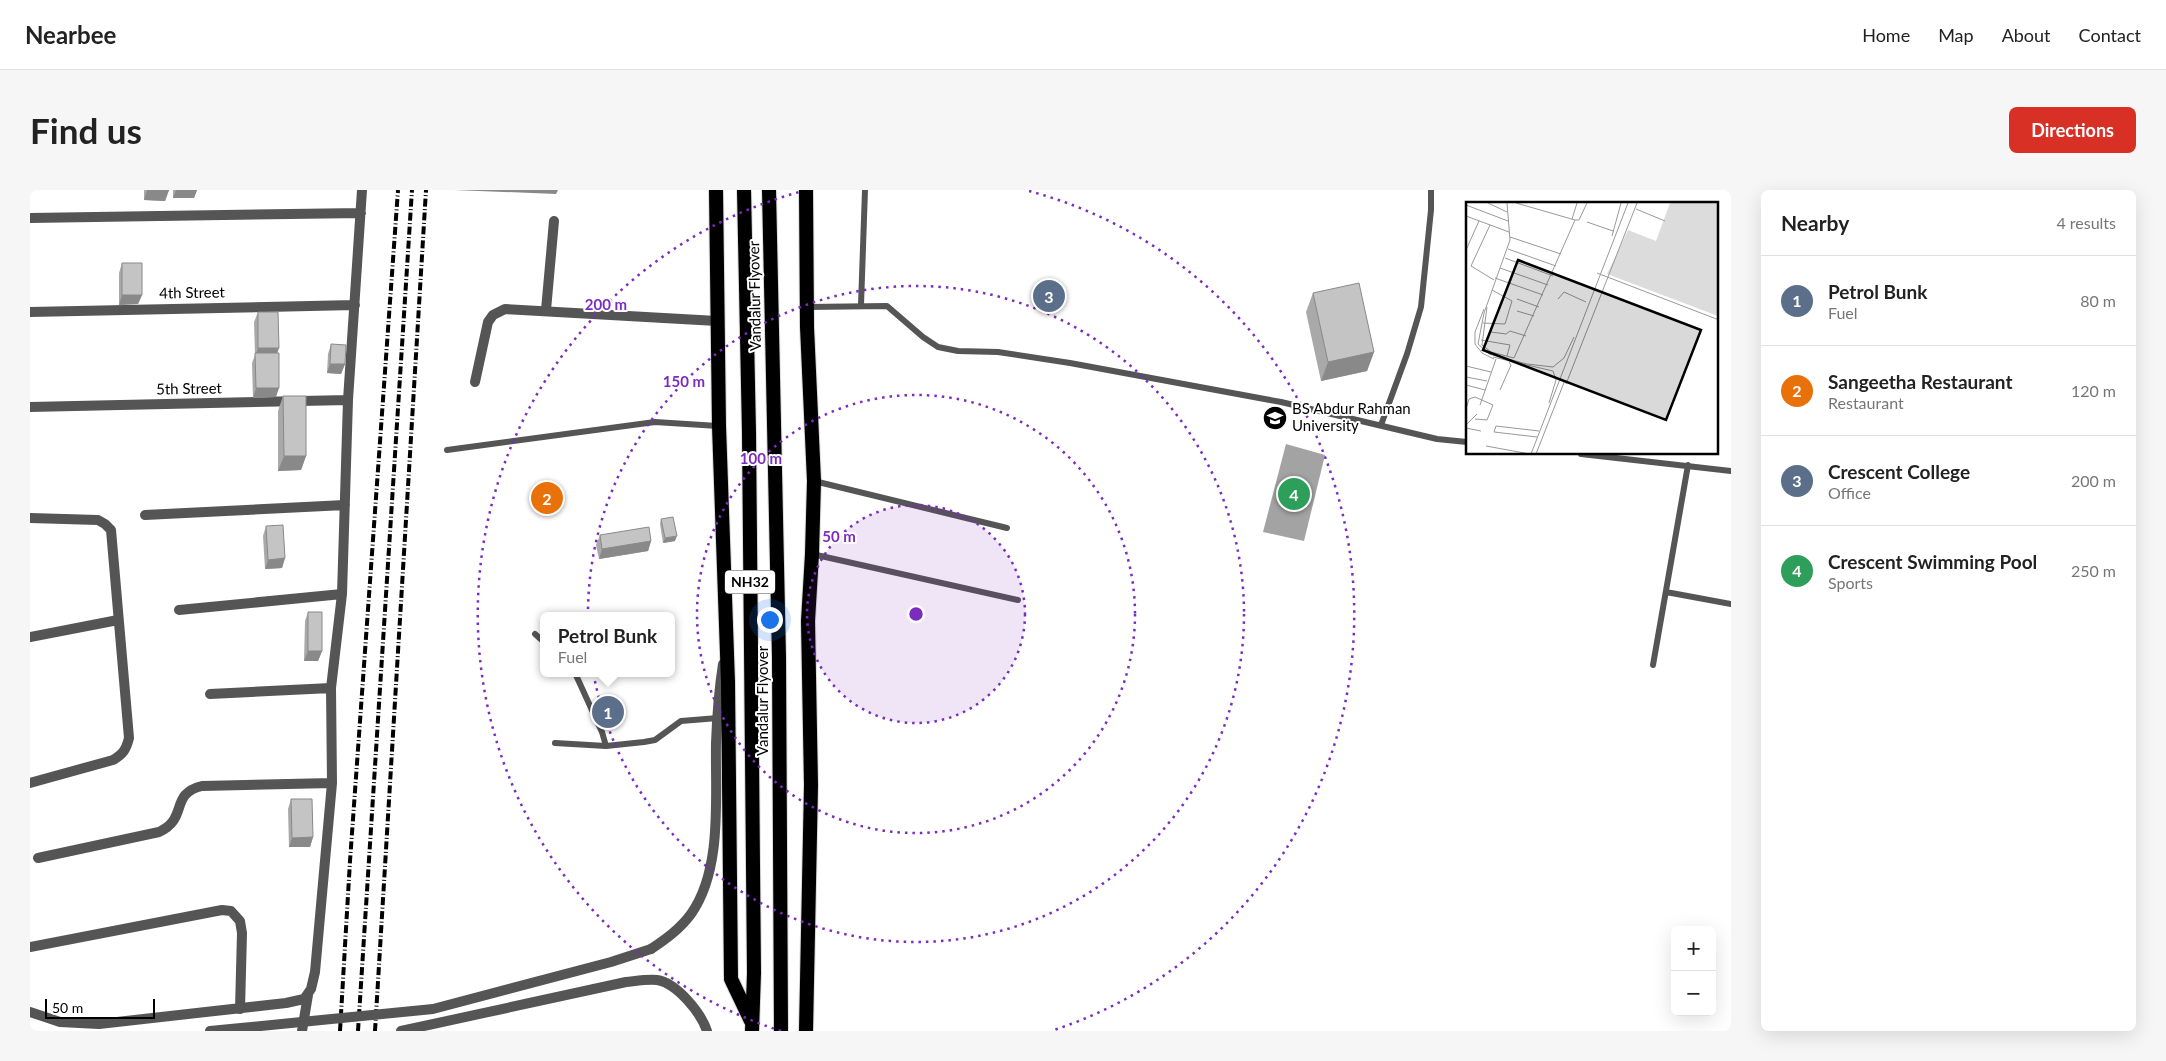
<!DOCTYPE html>
<html lang="en">
<head>
<meta charset="utf-8">
<style>
	:root { --surface:#fff; --page:#f6f6f6; --text:#222; --muted:#767676; --line:#e0e0e0; --accent:#d93025 }
	body { margin:0; font-family:Lato,sans-serif; background:var(--page); color:var(--text) }
	.controls { position:absolute; right:15px; bottom:15px; display:grid; overflow:hidden; border-radius:8px; box-shadow:0 5px 20px #0002 }
	.controls button { width:45px; height:45px; display:grid; place-items:center; padding:0; border:0; border-bottom:1px solid var(--line); background:var(--surface); color:var(--text); font:25px sans-serif }
	.scale { position:absolute; left:15px; bottom:12px; width:110px; box-sizing:border-box; padding-left:5px; border:2px solid #000; border-top:0; font-size:14px; line-height:18px; white-space:nowrap; color:#000; -webkit-text-stroke:4px #fff; paint-order:stroke }
	.you { position:absolute; left:739px; top:429px; width:18px; height:18px; margin:-12px; border:4px solid #fff; border-radius:50%; background:#1a73e8; box-shadow:0 0 0 8px #1a73e833 }
	.badge { display:grid; place-items:center; width:32px; height:32px; border-radius:50%; background:var(--accent); color:#fff; font-size:16px; font-weight:700 }
	.pin { position:absolute; translate:-50% -50%; border:2px solid #fff; box-shadow:0 1px 5px #0006 }
	.popup { position:absolute; left:510px; top:422px; width:135px; height:65px; box-sizing:border-box; display:grid; place-content:center; border-radius:8px; background:var(--surface); filter:drop-shadow(0 1px 4px #0005); font-size:16px; white-space:nowrap; color:var(--muted) }
	.popup b { font-size:19px; color:var(--text) }
	.popup::after { content:''; position:absolute; left:50%; top:100%; margin-left:-10px; border:10px solid transparent; border-top-color:var(--surface) }
	.list { margin:0; padding:0; list-style:none }
	h2 { display:flex; justify-content:space-between; align-items:center; height:65px; margin:0; padding:0 20px; font-size:21px }
	h2 small { font-size:16px; font-weight:400; color:var(--muted) }
	.list li { display:grid; grid-template-columns:32px 1fr auto; gap:15px; align-items:center; box-sizing:border-box; height:90px; padding:0 20px; border-top:1px solid var(--line) }
	.list b { display:block; font-size:19px; white-space:nowrap }
	.list p { margin:0; font-size:16px; white-space:nowrap; color:var(--muted) }
	.list em { font-size:16px; font-style:normal; color:var(--muted) }
	.map { position:relative; flex:none; width:1701px; height:841px; overflow:hidden; border-radius:8px }
	header { display:flex; align-items:center; gap:30px; box-sizing:border-box; height:70px; padding:0 25px; background:var(--surface); border-bottom:1px solid var(--line) }
	header strong { font-size:24px }
	nav { display:flex; gap:28px; margin-inline-start:auto; font-size:18px }
	.intro { display:flex; align-items:center; justify-content:space-between; box-sizing:border-box; height:120px; padding:0 30px }
	h1 { margin:0; font-size:35px }
	.button { padding:12px 22px; border-radius:8px; background:var(--accent); color:#fff; font-size:18px; font-weight:700 }
	main { display:flex; gap:30px; padding:0 30px }
	aside { flex:1; background:var(--surface); border-radius:8px; box-shadow:0 5px 20px #0002 }
	.map>svg:first-child { display:block }
	.water { fill:#a3a3a3 }
	.lines { fill:none; stroke-linecap:round; stroke-linejoin:round }
	.trunk-casing { stroke:#dbdbdb; stroke-width:16 }
	.service { stroke:#555; stroke-width:6 }
	.minor { stroke:#555; stroke-width:10 }
	.tertiary { stroke:#555; stroke-width:10 }
	.trunk { stroke:#000; stroke-width:14 }
	.rail { stroke:#000; stroke-width:4; stroke-dasharray:8 2.5 1 2.5; stroke-linecap:butt }
	.tertiary-bridge { stroke:#555; stroke-width:10 }
	.wall { fill:#a9a9a9 }
	.shaded-wall { fill:#898989 }
	.building { fill:#c4c4c4; stroke:#898989 }
	.ring { fill:none; stroke:#7b2cbf; stroke-width:2.5; stroke-dasharray:2.5 5 }
	.labels { text-anchor:middle; stroke-width:4; stroke-linejoin:round; paint-order:stroke }
	.shield { fill:#fff; stroke:#4c4c4c; stroke-width:1 }
	.shield-label { font-size:14px; font-weight:bold; fill:#000 }
	.street-label { font-size:15px; fill:#000; stroke:#fff }
	.poi-label { font-size:15px; fill:#000; stroke:#fff; text-anchor:start }
	.inset-road { fill:none; stroke:#999; stroke-width:1 }
	.view { fill:#000; fill-opacity:0.15; stroke:#000; stroke-width:2.5 }
	.inset-edge { fill:none; stroke:#000; stroke-width:2.5 }
	.centre { fill:#7b2cbf; stroke:#fff; stroke-width:2.5 }
	.ring-label { font-size:15px; text-anchor:middle; font-weight:bold; fill:#7b2cbf; stroke:#fff; stroke-width:4; stroke-linejoin:round; paint-order:stroke }
</style>
</head>
<body>
<header>
<strong>Nearbee</strong>
<nav><a>Home</a><a>Map</a><a>About</a><a>Contact</a></nav>
</header>
<div class="intro"><h1>Find us</h1><a class="button">Directions</a></div>
<main>
<div class="map">
<svg width="1701" height="841" viewBox="0 0 1701 841">
	<rect width="100%" height="100%" fill="#fff"/>
	<!-- water -->
	<path class="water" d="M1256,254L1295,265L1274,351L1233,342Z"/>
	<g class="lines">
		<!-- trunk casing -->
		<g class="trunk-casing">
			<path id="trunk" d="M686,0L689,236L698,492L701,789L721,831
				M714,0L719,243L724,783L722,841
				M739,0L749,468L751,841
				M776,841L781,595L778,431L782,364L784,291L777,137L776,0"/>
		</g>
		<!-- service -->
		<path class="service" d="M831,115L835,0
			M777,117L857,116L893,147L908,157L928,161L968,162L1040,173L1251,212L1407,249L1437,252
			M1351,235L1377,164L1391,117L1401,20V0
			M417,260L625,232L688,236
			M1551,264L1701,281
			M784,291L977,338
			M782,364L988,410
			M1636,402L1701,414
			M505,444L514,452
			M1623,475L1658,275
			M545,483L572,542L576,556
			M525,553L576,556L614,552L625,550L651,531L688,528"/>
		<!-- minor -->
		<path class="minor" d="M0,28L331,23
			M516,120L524,31
			M0,122L325,115
			M445,192L458,132L463,125L475,119L687,131
			M0,217L318,210
			M115,325L315,315
			M0,328L68,330L75,334L81,340L99,548C96,560 93,564 83,570L0,593
			M149,420L312,404
			M0,447L88,430
			M180,504L301,498
			M8,668L129,642C159,628 139,604 172,596L302,593
			M0,757L192,720L201,721L210,731L212,743L210,819
			M0,822L30,832L69,834L256,813L274,809L281,799L285,782L302,593L301,498L312,404L318,210L332,0
			M272,841L278,805"/>
		<!-- tertiary -->
		<path class="tertiary" d="M621,759C636,749 650,739 661,724C693,679 685,606 686,553C687,526 689,500 693,474
			M371,841L596,792C606,791 618,789 627,790C647,793 671,823 677,841"/>
		<!-- trunk -->
		<use href="#trunk" class="trunk"/>
		<!-- rail -->
		<path class="rail" d="M310,841L320,671L368,0
			M328,841L382,0
			M345,841L396,0"/>
		<!-- tertiary-bridge -->
		<path class="tertiary-bridge" d="M180,841L403,819L581,772L621,759"/>
	</g>
	<!-- wall -->
	<path class="wall" d="M114,0H139L135,11L114,10Z
		M143,0H167L164,8H143Z
		M92,73L112,105L108,114L89,115V83Z
		M1283,103L1344,162L1337,181L1291,191L1276,122Z
		M228,122L247,163L246,207L223,208L222,173L225,165L224,132Z
		M301,154L315,174L311,184L297,183L298,164Z
		M253,206L276,266L271,280L248,281V221Z
		M631,329L645,351L633,353L630,334Z
		M236,336L255,368L252,378L235,379L233,346Z
		M570,345L621,351L618,361L569,369L566,355Z
		M278,422L292,461L288,471H274L275,431Z
		M261,609L283,647L280,657H259L258,619Z"/>
	<!-- shaded-wall -->
	<path class="shaded-wall" d="M117,0H139L135,11L114,10Z
		M146,0H167L164,8H143Z
		M424,0H528L526,4Z
		M92,105H112L108,114L89,115Z
		M228,158H249L246,167L225,168Z
		M1344,162L1337,181L1291,191L1298,172Z
		M300,174H315L311,184L297,183Z
		M226,198H249L246,207L223,208Z
		M254,266H276L271,280L248,281Z
		M647,346L645,351L633,353L635,348Z
		M621,351L618,361L569,369L572,359Z
		M255,368L252,378L235,379L238,370Z
		M278,461H292L288,471H274Z
		M283,647L280,657H259L262,648Z"/>
	<!-- building -->
	<path class="building" d="M92,73H112V105H92Z
		M1329,93L1344,162L1298,172L1283,103Z
		M228,122H248L249,158H228Z
		M301,154L316,155L315,174H300Z
		M225,163H249V198H226Z
		M253,206H276V266H254Z
		M643,327L647,346L635,348L631,329Z
		M253,335L255,368L238,370L236,336Z
		M619,337L621,351L572,359L570,345Z
		M278,422H292V461H278Z
		M261,609H282L283,647L262,648Z"/>
	<!-- distance rings -->
	<circle cx="886" cy="424" r="109" fill="#7b2cbf" fill-opacity=".12"/>
	<g class="ring">
		<circle cx="886" cy="424" r="109"/>
		<circle cx="886" cy="424" r="219"/>
		<circle cx="886" cy="424" r="328"/>
		<path d="M751 841A438 438 0 0 1 773 1M999 1A438 438 0 0 1 1021 841"/>
	</g>
	<!-- icons -->
	<defs>
		<g id="university-disc" transform="scale(1.25)"><circle r="9.5" fill="#000" stroke="#fff"/><path d="M0-5L7-2L0 1L-7-2ZM-4 1L0 2.5L4 1V4Q0 6-4 4Z" fill="#fff"/></g>
	</defs>
	<g fill-rule="evenodd">
		<use href="#university-disc" x="1245" y="228"/>
	</g>
	<g class="labels">
		<!-- shield labels -->
		<rect class="shield" x="695" y="380.5" width="50" height="23" rx="4"/>
		<g class="shield-label">
			<text x="720" y="397">NH32</text>
		</g>
		<!-- street labels -->
		<g class="street-label">
			<text transform="translate(162 103) rotate(-1)" y="5">4th Street</text>
			<text transform="translate(725 106) rotate(-91)" y="5">Vandalur Flyover</text>
			<text transform="translate(159 199) rotate(-1)" y="5">5th Street</text>
			<text transform="translate(733 511) rotate(-90)" y="5">Vandalur Flyover</text>
		</g>
		<!-- poi labels -->
		<g class="poi-label">
			<text x="1262" y="224">BS Abdur Rahman<tspan x="1262" dy="17">University</tspan></text>
		</g>
	</g>
	<!-- overview -->
	<g transform="translate(1436 12)">
		<rect width="252" height="252" fill="#fff"/>
		<path d="M204,1H252V114L141,72L162,28L190,39Z" fill="#dcdcdc"/>
		<path class="inset-road" d="M22,1L41,10M41,1L44,38L18,111L12,142L23,152L61,162L87,165L98,156L108,135M50,1L109,18M0,3L42,19M170,7L199,19M0,14L43,30M106,17L111,1M109,18H113L121,1M121,20L147,29M24,23L5,64L28,78M146,34L155,1M44,35L95,52M42,47L90,64M0,48L13,19M39,56L87,74M34,66L82,83M131,71L253,118M29,76L77,93M51,97L73,105M92,97L98,90L120,100M21,105L16,143L25,150L48,156L109,18M18,107L9,130V142L16,151L28,157M51,109L68,114M17,121L39,122L46,99L26,88M25,130L40,132L44,129L60,134M15,138L44,143L41,154M27,155L87,169L90,178L83,201M0,164L25,170M0,175L21,179M100,182L171,1M0,183L19,188M34,188L45,163L43,160M14,203L30,157M1,204L3,197L9,195L27,203L21,218L9,217M0,223L11,212M0,226L15,229M71,235L28,230L30,224L73,229M20,244L64,252M65,252L162,1M70,252L99,178"/>
		<path class="view" d="M52,58L235,128L200,218L17,148Z"/>
		<rect width="252" height="252" class="inset-edge"/>
	</g>
	<circle cx="886" cy="424" r="8" class="centre"/>
	<g class="ring-label">
		<text x="576" y="120">200 m</text>
		<text x="654" y="197">150 m</text>
		<text x="731" y="274">100 m</text>
		<text x="809" y="352">50 m</text>
	</g>
</svg>
<div class="controls">
<button>+</button>
<button>−</button>
</div>
<div class="scale">50 m</div>
<div class="you"></div>
<div class="pin badge" style="left:578px;top:522px;background:#5c6f8a">1</div>
<div class="popup"><b>Petrol Bunk</b>Fuel</div>
<div class="pin badge" style="left:517px;top:308px;background:#e8710a">2</div>
<div class="pin badge" style="left:1019px;top:106px;background:#5c6f8a">3</div>
<div class="pin badge" style="left:1264px;top:304px;background:#2e9e5b">4</div>
</div>
<aside>
<h2>Nearby<small>4 results</small></h2>
<ul class="list">
<li><span class="badge" style="background:#5c6f8a">1</span><div><b>Petrol Bunk</b><p>Fuel</p></div><em>80 m</em></li>
<li><span class="badge" style="background:#e8710a">2</span><div><b>Sangeetha Restaurant</b><p>Restaurant</p></div><em>120 m</em></li>
<li><span class="badge" style="background:#5c6f8a">3</span><div><b>Crescent College</b><p>Office</p></div><em>200 m</em></li>
<li><span class="badge" style="background:#2e9e5b">4</span><div><b>Crescent Swimming Pool</b><p>Sports</p></div><em>250 m</em></li>
</ul>
</aside>
</main>
</body>
</html>
